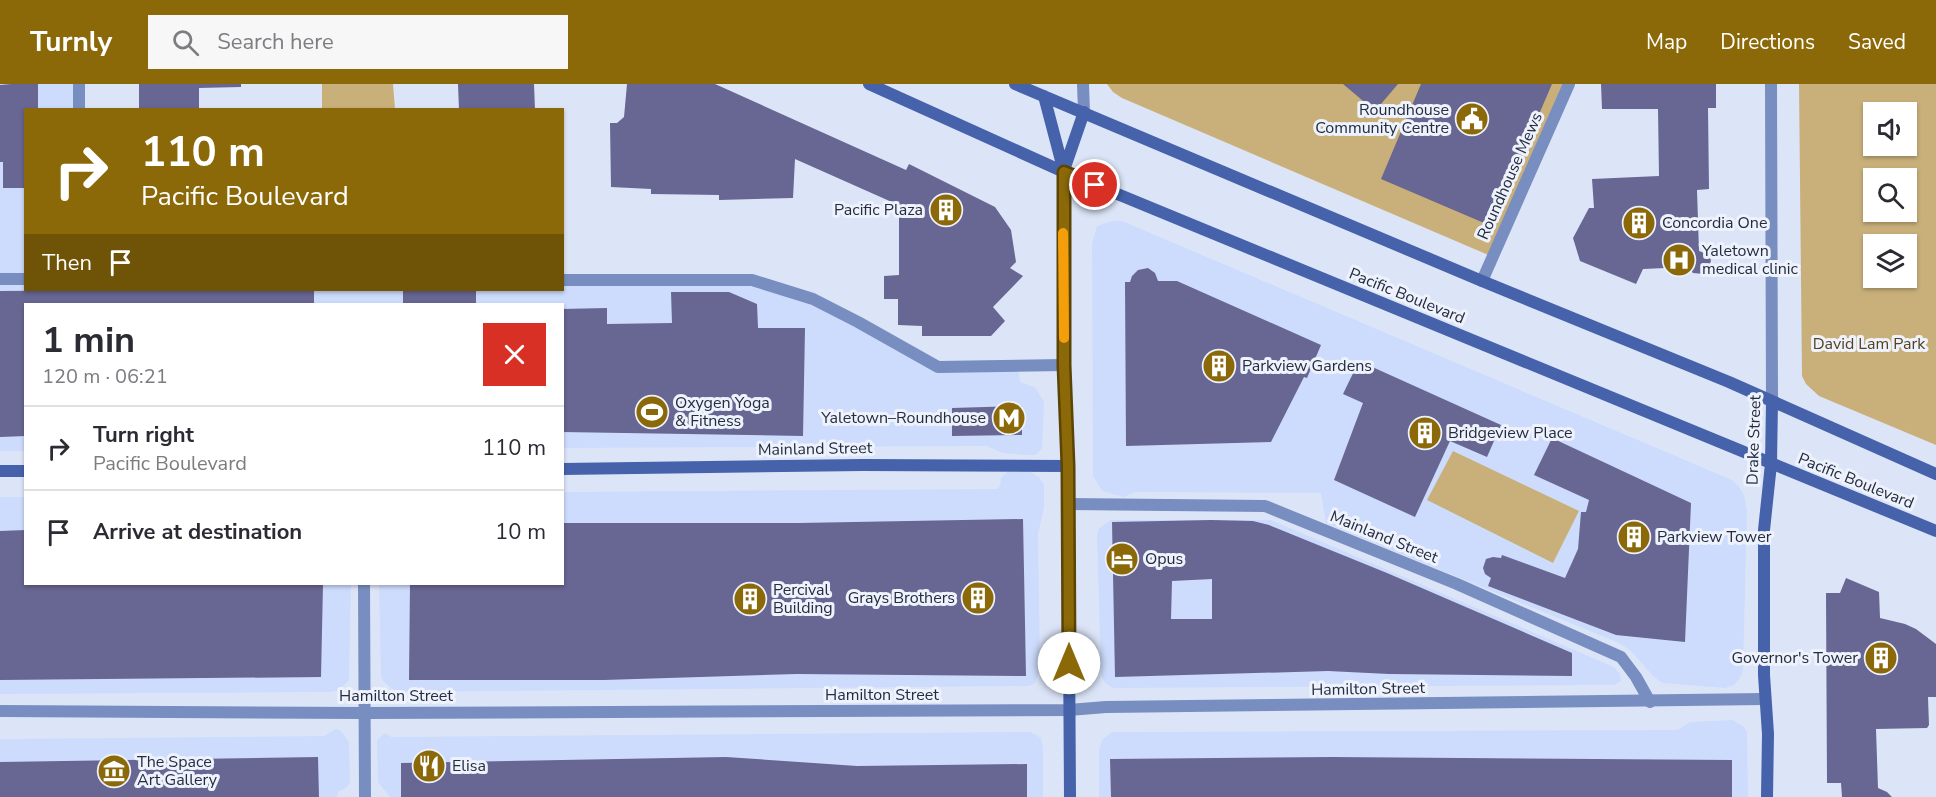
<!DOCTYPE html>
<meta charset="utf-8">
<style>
body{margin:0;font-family:"Nunito Sans",sans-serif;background:#f7f7f7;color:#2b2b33;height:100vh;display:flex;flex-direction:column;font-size:22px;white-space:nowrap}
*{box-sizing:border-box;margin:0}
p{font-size:20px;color:#7c7c81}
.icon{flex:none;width:33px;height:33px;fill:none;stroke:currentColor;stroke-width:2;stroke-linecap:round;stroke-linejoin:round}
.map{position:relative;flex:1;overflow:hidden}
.drawer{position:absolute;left:24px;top:219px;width:540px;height:282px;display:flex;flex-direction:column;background:#fff;border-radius:0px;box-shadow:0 2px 4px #0004}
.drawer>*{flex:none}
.top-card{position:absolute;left:24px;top:24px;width:540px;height:183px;border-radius:0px;box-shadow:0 2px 4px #0004;background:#8b6909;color:#fff;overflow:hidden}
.controls{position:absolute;left:1863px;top:18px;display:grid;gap:12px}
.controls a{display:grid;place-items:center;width:54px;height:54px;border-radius:0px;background:#fff;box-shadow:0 2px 4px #0004;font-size:30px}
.pin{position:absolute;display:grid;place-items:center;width:51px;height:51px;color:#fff;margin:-26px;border:3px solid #fff;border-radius:50%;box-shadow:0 2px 6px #0007}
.me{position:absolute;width:66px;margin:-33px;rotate:0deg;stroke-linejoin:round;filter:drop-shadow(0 0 4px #0008)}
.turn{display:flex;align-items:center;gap:21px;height:126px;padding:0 18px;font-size:27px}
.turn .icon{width:78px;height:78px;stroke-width:2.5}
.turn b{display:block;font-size:42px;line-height:51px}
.then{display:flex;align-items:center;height:57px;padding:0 18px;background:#0003;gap:12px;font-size:22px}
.round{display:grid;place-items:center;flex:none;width:63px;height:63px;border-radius:0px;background:#f7f7f7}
.head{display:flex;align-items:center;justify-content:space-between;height:102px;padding:0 18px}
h1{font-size:36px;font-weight:700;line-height:45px}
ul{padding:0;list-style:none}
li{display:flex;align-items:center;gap:18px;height:84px;padding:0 18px;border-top:2px solid #e1e1e2}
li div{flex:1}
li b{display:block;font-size:22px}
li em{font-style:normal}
header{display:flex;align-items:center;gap:36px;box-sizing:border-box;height:84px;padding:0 30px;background:#8b6909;color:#fff}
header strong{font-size:28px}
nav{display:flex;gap:33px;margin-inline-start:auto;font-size:21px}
.search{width:420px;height:54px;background:#f7f7f7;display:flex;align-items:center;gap:15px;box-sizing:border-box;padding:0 21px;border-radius:0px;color:#7c7c81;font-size:22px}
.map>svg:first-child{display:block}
</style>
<header>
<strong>Turnly</strong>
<div class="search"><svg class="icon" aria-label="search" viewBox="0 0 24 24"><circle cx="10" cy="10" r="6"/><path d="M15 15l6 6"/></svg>Search here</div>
<nav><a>Map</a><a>Directions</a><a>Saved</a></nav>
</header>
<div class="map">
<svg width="1936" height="713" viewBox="0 0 1936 713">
<rect width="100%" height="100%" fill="#dce5f8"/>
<path fill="#cddcfc" d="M0,0H79V25L26,26V206H562L563,196H752L813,215L938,283L1018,281L1020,298L1035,303L1044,318L1042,365L1035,371H1026L1002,369L987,362L563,364L562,220H26L25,367H0Z
M1112,137H1122L1732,396L1740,404L1744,411L1747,427L1743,586L1740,594L1734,601L1725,604L1663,599L1654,593L1631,567L1619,559L1326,439L1321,409L1134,408L1124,413L1102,407L1093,392L1092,159L1097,142Z
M1007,388H1030L1039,393L1044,401V423L1038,450L1040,585L1035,599L1029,602L406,608L392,605L383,597L381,592L379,500H562L563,408L997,405L1000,402L1001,394Z
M0,413H25L26,500H351L349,596L339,606L330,608L0,610Z
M1111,436H1271L1614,583L1620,590L1621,597L1614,601L1114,604L1106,600L1101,592L1097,451L1099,444Z
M1732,636L1743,642L1747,648L1748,713H1099V666L1102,656L1112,648L1678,646L1690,638Z
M336,645L341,647L349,658L350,698L347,703L338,708L337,713H0V655L324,652Z
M1031,648L1041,654L1043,664V713H390L378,698L377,656L385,649L391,653Z"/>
<path fill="#c9b07a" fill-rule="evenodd" d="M322,0H393L395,25H322Z
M1107,0H1569L1493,173L1122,14L1113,8Z
M1799,0H1936V361L1819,312L1806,300L1802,292ZM1906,28V62H1874V28ZM1906,94V128H1874V94ZM1874,160H1906V194H1874Z
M1453,367L1579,427L1553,479L1427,416Z"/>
<path fill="#686692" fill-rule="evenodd" d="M11,0H38V26H26V104H3V78H0V1Z
M139,0H241V3L199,4V26H139Z
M458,0H534L535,26H459Z
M627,0H715L906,86L909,80L995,123L1011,146L1016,178L1010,184L1023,192L993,223L1005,237L991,252H922V242L898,241V215H884V192L899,191V128L892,125L894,119L795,75L793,114L719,116V111L651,110V105L611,103L610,39H617L624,33Z
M1343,0H1398L1375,27Z
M1421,0H1552L1491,142L1381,95Z
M1601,0H1716V24H1708L1709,105L1697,106L1699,167L1707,170L1711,176L1709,184L1704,190L1693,189L1688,183L1643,185L1636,200L1580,177L1573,154L1589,124H1594L1592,95L1659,92L1658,25H1602Z
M1148,184L1155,189L1158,197H1177L1321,261L1307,294L1304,293L1271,358L1126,362L1125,198H1130L1132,192L1138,186Z
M135,206H314V220H26V352L0,353V207Z
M403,206H476V220H403Z
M671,208H729L757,220L758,244H805L803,352L562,348V225L607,224V240L672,239Z
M1359,277L1501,341L1487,373L1450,357L1415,433L1334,396L1363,319L1343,310Z
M1022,322V351L952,352V324Z
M1552,354L1691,419L1685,558L1616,551L1488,502L1491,494L1485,490L1483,484L1486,475L1493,473L1501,474L1502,471L1565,494L1578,465L1581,428H1586L1589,416L1534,391Z
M1023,435L1026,592L797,590L604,596H409L410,500H562V439H799Z
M1211,436L1253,437L1269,441L1387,489L1572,569V592L1389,590L1328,587L1115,593L1112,438ZM1212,495V535H1171L1172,497Z
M26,446V500H323L321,593L0,596V447Z
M1846,494L1879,508L1880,534L1905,540L1916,545L1936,560V613H1928L1929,641L1927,644L1876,645L1878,704L1887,708L1892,713H1842L1841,699H1827L1826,509H1840Z
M318,673L319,713H0V678Z
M726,673L857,682L1027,680V713H401V679Z
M1332,673L1732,676V713H1111L1110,675Z"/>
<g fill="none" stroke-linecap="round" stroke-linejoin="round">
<path stroke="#788ec0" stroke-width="12" d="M79,26V0
M0,195H26
M562,196H752L813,215L858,238L938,283L1064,281
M1482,197L1569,0
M1068,420L1265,422L1457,500L1621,573L1636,593L1650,618"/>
<path stroke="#788ec0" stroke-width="12" d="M1083,0L1084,28
M1771,0L1772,317
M364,500L365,713
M0,627L364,629L1069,626L1106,623L1764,615"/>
<path stroke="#4562aa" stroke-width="12" d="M869,0L1064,88L1936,447
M1015,0L1482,197L1729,298L1936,390
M1044,12L1064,88V281L1068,401L1070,713
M1064,86L1084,28
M562,385L863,381L1068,382
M0,387H26
M1767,713L1768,650L1764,591V446L1771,380L1772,317"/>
</g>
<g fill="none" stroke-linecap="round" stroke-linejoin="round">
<g stroke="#5a4406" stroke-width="15">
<path id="route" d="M1069,579L1068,382L1064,281V88L1095,101"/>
</g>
<use href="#route" stroke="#8b6909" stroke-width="10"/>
<path stroke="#f59e0b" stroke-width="10" d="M1063,149L1064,254"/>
</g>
<defs>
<g id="civic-disc" transform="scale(1.725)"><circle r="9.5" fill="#8b6909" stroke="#eef2fc"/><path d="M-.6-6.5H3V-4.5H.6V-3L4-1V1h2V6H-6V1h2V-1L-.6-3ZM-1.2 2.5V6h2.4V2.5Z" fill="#fff"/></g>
<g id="building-disc" transform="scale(1.725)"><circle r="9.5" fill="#8b6909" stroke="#eef2fc"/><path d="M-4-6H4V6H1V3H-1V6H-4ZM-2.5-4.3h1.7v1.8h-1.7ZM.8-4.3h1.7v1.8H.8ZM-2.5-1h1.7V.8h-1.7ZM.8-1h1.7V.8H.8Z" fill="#fff"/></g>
<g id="hospital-disc" transform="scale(1.725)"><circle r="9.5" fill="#8b6909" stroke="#eef2fc"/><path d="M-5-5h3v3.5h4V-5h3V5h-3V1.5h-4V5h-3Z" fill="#fff"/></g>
<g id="stadium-disc" transform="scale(1.725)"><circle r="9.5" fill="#8b6909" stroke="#eef2fc"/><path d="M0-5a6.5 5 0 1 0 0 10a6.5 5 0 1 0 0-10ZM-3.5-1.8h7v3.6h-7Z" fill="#fff"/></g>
<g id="metro-disc" transform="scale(1.725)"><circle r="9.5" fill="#8b6909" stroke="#eef2fc"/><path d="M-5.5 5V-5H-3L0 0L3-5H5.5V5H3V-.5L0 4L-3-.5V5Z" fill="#fff"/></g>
<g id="hotel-disc" transform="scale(1.725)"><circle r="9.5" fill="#8b6909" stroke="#eef2fc"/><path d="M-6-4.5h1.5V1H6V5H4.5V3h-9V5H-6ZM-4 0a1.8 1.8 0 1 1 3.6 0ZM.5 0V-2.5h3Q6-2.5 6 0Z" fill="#fff"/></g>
<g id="restaurant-disc" transform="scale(1.725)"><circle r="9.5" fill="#8b6909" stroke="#eef2fc"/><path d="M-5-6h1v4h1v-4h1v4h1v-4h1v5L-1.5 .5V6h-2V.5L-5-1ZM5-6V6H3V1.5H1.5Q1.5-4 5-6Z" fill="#fff"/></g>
<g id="museum-disc" transform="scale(1.725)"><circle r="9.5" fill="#8b6909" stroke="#eef2fc"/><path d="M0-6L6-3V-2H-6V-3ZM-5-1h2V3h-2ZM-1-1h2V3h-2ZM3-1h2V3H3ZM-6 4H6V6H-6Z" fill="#fff"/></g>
</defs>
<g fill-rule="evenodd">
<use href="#civic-disc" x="1472" y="35"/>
<use href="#building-disc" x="946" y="126"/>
<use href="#building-disc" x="1639" y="139"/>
<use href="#hospital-disc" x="1679" y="176"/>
<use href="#building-disc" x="1219" y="282"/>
<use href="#stadium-disc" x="652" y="328"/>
<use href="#metro-disc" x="1009" y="334"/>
<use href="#building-disc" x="1425" y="349"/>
<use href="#building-disc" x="1634" y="453"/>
<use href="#hotel-disc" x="1122" y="475"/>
<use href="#building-disc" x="978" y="514"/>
<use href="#building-disc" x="750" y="515"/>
<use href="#building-disc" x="1881" y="574"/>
<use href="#restaurant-disc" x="429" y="682"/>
<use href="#museum-disc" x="114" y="687"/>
</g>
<g text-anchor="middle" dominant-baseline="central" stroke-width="6" stroke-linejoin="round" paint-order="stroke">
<g font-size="16" fill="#242c3e" stroke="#eef2fc" text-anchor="start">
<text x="1449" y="26" text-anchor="end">Roundhouse<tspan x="1449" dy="18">Community Centre</tspan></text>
<text x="923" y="126" text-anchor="end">Pacific Plaza</text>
<text x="1662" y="139">Concordia One</text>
<text x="1702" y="167">Yaletown<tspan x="1702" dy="18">medical clinic</tspan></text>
<text x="1242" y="282">Parkview Gardens</text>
<text x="675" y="319">Oxygen Yoga<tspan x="675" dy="18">&amp; Fitness</tspan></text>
<text x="986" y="334" text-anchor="end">Yaletown–Roundhouse</text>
<text x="1448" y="349">Bridgeview Place</text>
<text x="1657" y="453">Parkview Tower</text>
<text x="1145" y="475">Opus</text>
<text x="773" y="506">Percival<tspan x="773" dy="18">Building</tspan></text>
<text x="955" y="514" text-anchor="end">Grays Brothers</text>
<text x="1858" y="574" text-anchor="end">Governor's Tower</text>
<text x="137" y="678">The Space<tspan x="137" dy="18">Art Gallery</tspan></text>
<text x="452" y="682">Elisa</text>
</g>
<g font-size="16" fill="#242c3e" stroke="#eef2fc">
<text transform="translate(1510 92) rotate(-66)">Roundhouse Mews</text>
<text transform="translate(1407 212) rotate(22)">Pacific Boulevard</text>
<text transform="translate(1754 356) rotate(-88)">Drake Street</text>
<text transform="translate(815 365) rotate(-1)">Mainland Street</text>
<text transform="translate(1856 397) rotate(22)">Pacific Boulevard</text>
<text transform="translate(1384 453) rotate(22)">Mainland Street</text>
<text transform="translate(1368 605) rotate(-1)">Hamilton Street</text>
<text x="882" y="611">Hamilton Street</text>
<text x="396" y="612">Hamilton Street</text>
</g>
<g font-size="16" fill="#53421d" stroke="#eef2fc">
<text x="1869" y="260">David Lam Park</text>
</g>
</g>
</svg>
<div class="controls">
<a><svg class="icon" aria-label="sound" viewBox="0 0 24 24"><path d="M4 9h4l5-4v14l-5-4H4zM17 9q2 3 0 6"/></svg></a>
<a><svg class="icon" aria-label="search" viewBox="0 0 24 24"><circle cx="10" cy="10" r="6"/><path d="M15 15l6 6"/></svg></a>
<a><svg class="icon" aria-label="layers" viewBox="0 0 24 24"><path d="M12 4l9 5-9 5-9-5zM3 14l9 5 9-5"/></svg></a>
</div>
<div class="pin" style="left:1095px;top:101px;background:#d93025"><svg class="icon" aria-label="arrive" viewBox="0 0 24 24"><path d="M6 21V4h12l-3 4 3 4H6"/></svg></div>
<svg class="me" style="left:1069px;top:579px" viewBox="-20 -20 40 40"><circle r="19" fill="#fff"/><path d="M0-13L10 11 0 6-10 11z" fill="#8b6909"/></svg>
<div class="top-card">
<div class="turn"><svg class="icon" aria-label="right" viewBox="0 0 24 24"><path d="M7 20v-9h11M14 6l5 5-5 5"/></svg><div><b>110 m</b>Pacific Boulevard</div></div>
<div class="then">Then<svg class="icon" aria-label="arrive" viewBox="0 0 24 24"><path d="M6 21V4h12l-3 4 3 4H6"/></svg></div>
</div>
<section class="drawer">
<div class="head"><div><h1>1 min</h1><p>120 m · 06:21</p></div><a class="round" style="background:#d93025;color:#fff"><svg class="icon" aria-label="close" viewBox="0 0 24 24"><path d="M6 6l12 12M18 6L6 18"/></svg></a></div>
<ul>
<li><svg class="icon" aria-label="right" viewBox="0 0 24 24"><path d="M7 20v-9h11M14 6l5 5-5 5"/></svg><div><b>Turn right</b><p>Pacific Boulevard</p></div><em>110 m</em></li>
<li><svg class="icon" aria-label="arrive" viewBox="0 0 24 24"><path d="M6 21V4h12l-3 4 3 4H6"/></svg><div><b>Arrive at destination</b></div><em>10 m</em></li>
</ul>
</section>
</div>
